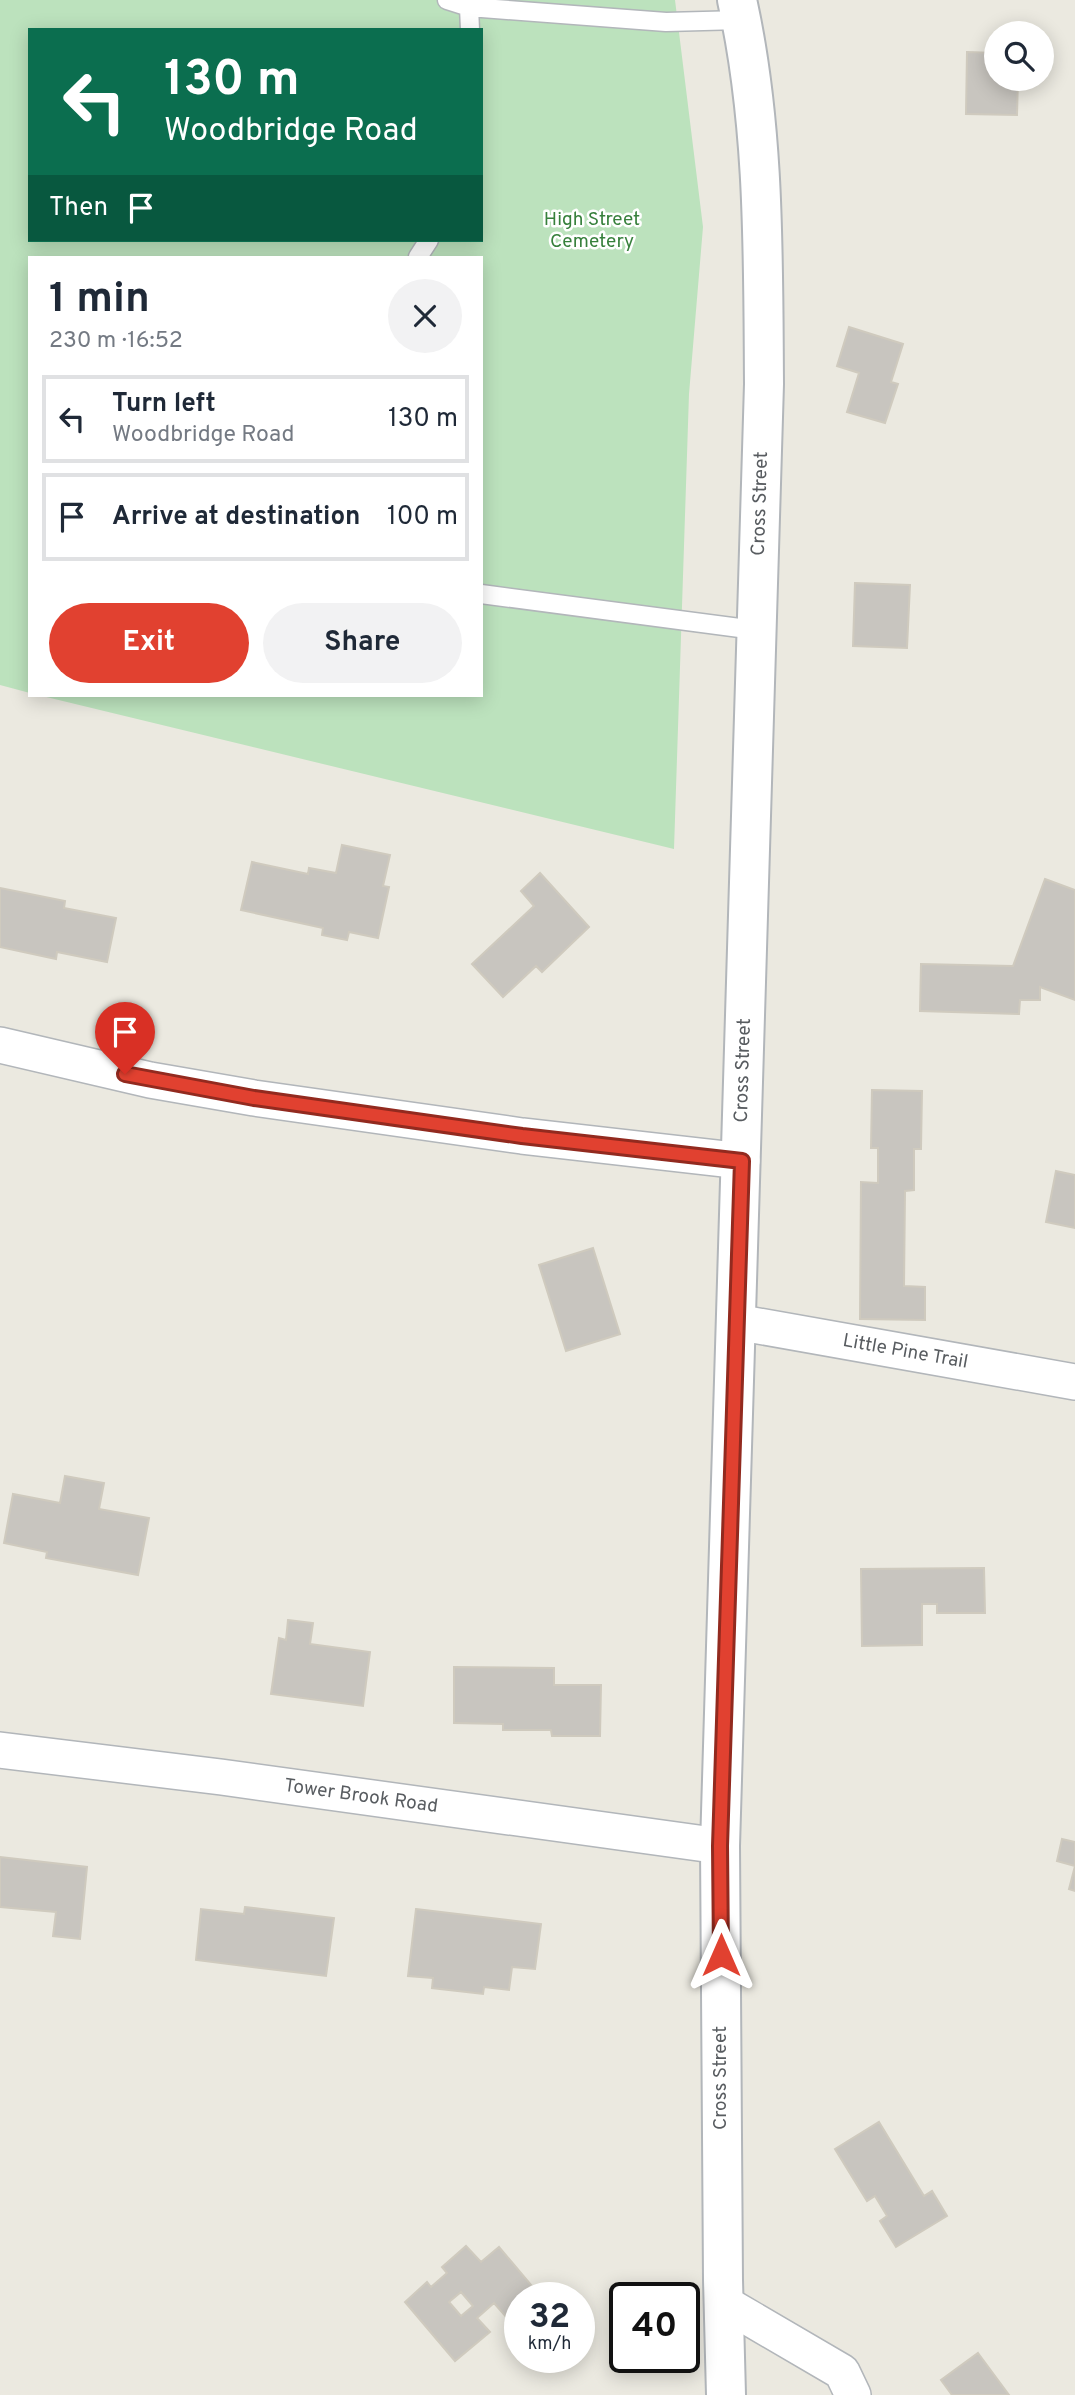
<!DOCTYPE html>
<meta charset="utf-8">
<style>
body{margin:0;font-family:Overpass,sans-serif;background:#f2f2f3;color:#1f2937;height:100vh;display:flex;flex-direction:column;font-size:26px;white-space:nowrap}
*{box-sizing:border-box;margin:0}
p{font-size:23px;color:#747a83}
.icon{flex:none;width:38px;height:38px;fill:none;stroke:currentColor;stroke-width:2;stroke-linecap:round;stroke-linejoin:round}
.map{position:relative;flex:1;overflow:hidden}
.sheet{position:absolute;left:28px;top:256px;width:455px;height:441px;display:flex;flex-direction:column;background:#fff;border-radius:0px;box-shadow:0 4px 18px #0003}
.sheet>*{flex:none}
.hud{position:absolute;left:28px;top:28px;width:455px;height:214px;border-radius:0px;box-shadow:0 4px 18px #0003;background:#0b6e4f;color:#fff;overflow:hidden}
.controls{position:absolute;left:984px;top:21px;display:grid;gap:14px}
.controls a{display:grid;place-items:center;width:70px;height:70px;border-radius:50%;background:#fff;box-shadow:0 4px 18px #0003;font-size:35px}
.speed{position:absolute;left:504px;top:2282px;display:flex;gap:14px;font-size:35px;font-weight:700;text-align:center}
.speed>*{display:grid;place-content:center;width:91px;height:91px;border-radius:50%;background:#fff;box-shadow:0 4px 18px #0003;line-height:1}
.speed small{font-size:18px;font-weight:400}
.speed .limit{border:4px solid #111;border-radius:10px;background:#fff;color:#111}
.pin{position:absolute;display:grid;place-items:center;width:60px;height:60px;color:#fff;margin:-72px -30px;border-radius:50% 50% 50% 0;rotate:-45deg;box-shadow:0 0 7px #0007}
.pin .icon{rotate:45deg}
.me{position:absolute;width:77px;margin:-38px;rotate:0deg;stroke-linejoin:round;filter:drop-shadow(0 0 5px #0008)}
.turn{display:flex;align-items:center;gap:24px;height:147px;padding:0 21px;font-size:32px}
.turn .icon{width:91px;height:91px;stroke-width:2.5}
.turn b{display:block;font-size:49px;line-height:60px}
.then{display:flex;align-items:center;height:66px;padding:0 21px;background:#0003;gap:14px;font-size:26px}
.round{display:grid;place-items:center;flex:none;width:74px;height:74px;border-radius:37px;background:#f2f2f3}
.overview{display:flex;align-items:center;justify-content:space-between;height:119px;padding:0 21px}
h1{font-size:42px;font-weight:700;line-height:52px}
.primary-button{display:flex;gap:14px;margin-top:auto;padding:14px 21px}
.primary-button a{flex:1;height:80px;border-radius:42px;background:#e14130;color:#fff;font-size:28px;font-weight:700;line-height:80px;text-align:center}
.primary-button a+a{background:#f2f2f3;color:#1f2937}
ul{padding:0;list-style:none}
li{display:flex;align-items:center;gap:21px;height:88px;margin:0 14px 10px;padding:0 7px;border:4px solid #e0e1e3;border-radius:0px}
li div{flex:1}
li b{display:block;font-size:26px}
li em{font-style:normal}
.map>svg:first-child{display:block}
</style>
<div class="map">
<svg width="1075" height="2395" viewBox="0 0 1075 2395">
<rect width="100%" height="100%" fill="#ebe9e0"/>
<path fill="#bce2bd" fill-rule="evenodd" d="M0,0H675L703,227L689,394L674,849L38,695H481V257H30V693L0,685ZM30,30H481V240H30Z"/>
<path fill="#c8c5bf" stroke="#cfcabe" stroke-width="2" fill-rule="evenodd" d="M967,52L996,53V79H1018L1017,115L966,114Z
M1041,53H1045V77H1041Z
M849,327L903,344L891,382L898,384L885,423L847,412L859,373L837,366Z
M855,583L910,585L907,648L853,646Z
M342,845L390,855L383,886L389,887L378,938L349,932L347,940L322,935L323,928L241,910L252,862L308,874L309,868L336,873Z
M540,873L589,927L542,972L536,966L503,997L472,964L534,906L521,891Z
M1045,879L1075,890V1000L1040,987V1000H1020L1019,1014L920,1011L921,964L1013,966Z
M0,888L65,901L64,908L116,918L107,962L57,952L56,959L0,947Z
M872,1090L922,1091L921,1149H914V1190L905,1191L904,1286L925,1287V1320L860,1319L861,1182L878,1183V1148H871Z
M1056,1171L1075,1175V1228L1046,1222Z
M593,1248L620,1334L566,1351L539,1265Z
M65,1476L104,1483L99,1509L149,1518L138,1575L46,1558L47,1552L4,1543L13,1494L60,1503Z
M984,1568L985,1613H937V1604H922V1645L862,1646L861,1569Z
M288,1620L313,1623L310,1644L370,1652L363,1706L271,1694L279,1638L286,1640Z
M454,1667L554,1668V1685H601L600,1736H552L551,1730H503V1724L454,1723Z
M1062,1839L1075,1842V1891L1069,1889L1075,1866L1057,1861Z
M0,1857L87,1867L80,1939L53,1936L56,1912L0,1907Z
M245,1907L334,1918L326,1976L196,1960L201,1909L244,1914Z
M416,1909L541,1924L535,1969L512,1967L509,1990L484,1987L483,1994L432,1988L433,1978L408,1976Z
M879,2122L924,2196L932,2191L947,2216L896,2247L880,2221L887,2216L875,2196L867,2201L835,2149Z
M466,2246L481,2262L499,2247L537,2292L531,2298H520V2308L507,2318L494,2303L477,2318L490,2332L455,2361L405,2302L427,2282L431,2287L447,2273L442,2267ZM461,2292L473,2306L461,2316L449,2302Z
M978,2353L1009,2395H952L941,2380Z"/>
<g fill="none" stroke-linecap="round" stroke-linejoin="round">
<g stroke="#b2b6ba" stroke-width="21">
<path id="service" d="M447,0L469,7L666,22L741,20
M469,7L470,30
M418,257L429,240
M481,594L755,630"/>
</g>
<g stroke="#b2b6ba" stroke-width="38">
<g id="minor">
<path d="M0,1045L150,1080L254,1098L522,1136L742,1161"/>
<path id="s1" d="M736,1322L1075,1382"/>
<path id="s2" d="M0,1750L221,1777L720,1846"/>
<path d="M724,2303L842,2372L853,2395"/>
</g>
</g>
<g stroke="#b2b6ba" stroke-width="42">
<g id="tertiary">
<path id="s3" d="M726,2395L723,2280L720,1846L764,384C763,255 765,126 737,0"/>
</g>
</g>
<use href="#service" stroke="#fff" stroke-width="18"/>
<use href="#minor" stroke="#fff" stroke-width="35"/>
<use href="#tertiary" stroke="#fff" stroke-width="38"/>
</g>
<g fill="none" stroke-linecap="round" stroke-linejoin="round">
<g stroke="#922a1f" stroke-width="18">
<path id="route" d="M125,1074L254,1098L522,1136L742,1161L720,1846L721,1955"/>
</g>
<use href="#route" stroke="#e14130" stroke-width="12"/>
</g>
<g text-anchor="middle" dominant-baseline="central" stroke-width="5" stroke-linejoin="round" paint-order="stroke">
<g font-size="19" fill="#37803c" stroke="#fff">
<text x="592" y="220">High Street<tspan x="592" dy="22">Cemetery</tspan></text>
</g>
<g font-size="19" fill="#585c60" stroke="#fff">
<text stroke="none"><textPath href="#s3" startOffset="1892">Cross Street</textPath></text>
<text stroke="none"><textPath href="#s3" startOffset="1325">Cross Street</textPath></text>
<text stroke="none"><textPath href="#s1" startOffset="172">Little Pine Trail</textPath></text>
<text stroke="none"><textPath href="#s2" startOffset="364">Tower Brook Road</textPath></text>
<text transform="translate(721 2078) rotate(-90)">Cross Street</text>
</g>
</g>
</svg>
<div class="controls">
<a><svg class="icon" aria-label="search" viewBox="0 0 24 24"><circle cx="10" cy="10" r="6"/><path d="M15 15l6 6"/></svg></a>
</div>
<div class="speed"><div>32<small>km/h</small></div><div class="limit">40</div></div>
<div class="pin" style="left:125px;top:1074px;background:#d93025"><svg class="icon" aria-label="arrive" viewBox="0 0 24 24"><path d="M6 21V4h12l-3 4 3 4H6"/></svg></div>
<svg class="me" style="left:721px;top:1955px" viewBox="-20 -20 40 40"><path d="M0-17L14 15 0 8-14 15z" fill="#e14130" stroke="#fff" stroke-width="4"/></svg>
<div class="hud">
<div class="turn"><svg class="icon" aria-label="left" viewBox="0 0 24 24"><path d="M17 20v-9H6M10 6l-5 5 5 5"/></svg><div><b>130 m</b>Woodbridge Road</div></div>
<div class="then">Then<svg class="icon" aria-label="arrive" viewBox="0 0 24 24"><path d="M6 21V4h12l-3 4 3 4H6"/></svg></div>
</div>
<section class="sheet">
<div class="overview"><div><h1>1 min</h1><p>230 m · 16:52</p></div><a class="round"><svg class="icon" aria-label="close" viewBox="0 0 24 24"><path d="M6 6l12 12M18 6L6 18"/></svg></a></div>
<ul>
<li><svg class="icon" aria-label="left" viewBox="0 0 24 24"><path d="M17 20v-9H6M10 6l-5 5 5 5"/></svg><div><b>Turn left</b><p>Woodbridge Road</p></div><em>130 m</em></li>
<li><svg class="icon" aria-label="arrive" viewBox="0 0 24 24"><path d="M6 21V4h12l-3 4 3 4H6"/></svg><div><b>Arrive at destination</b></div><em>100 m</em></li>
</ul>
<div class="primary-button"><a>Exit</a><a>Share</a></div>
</section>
</div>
